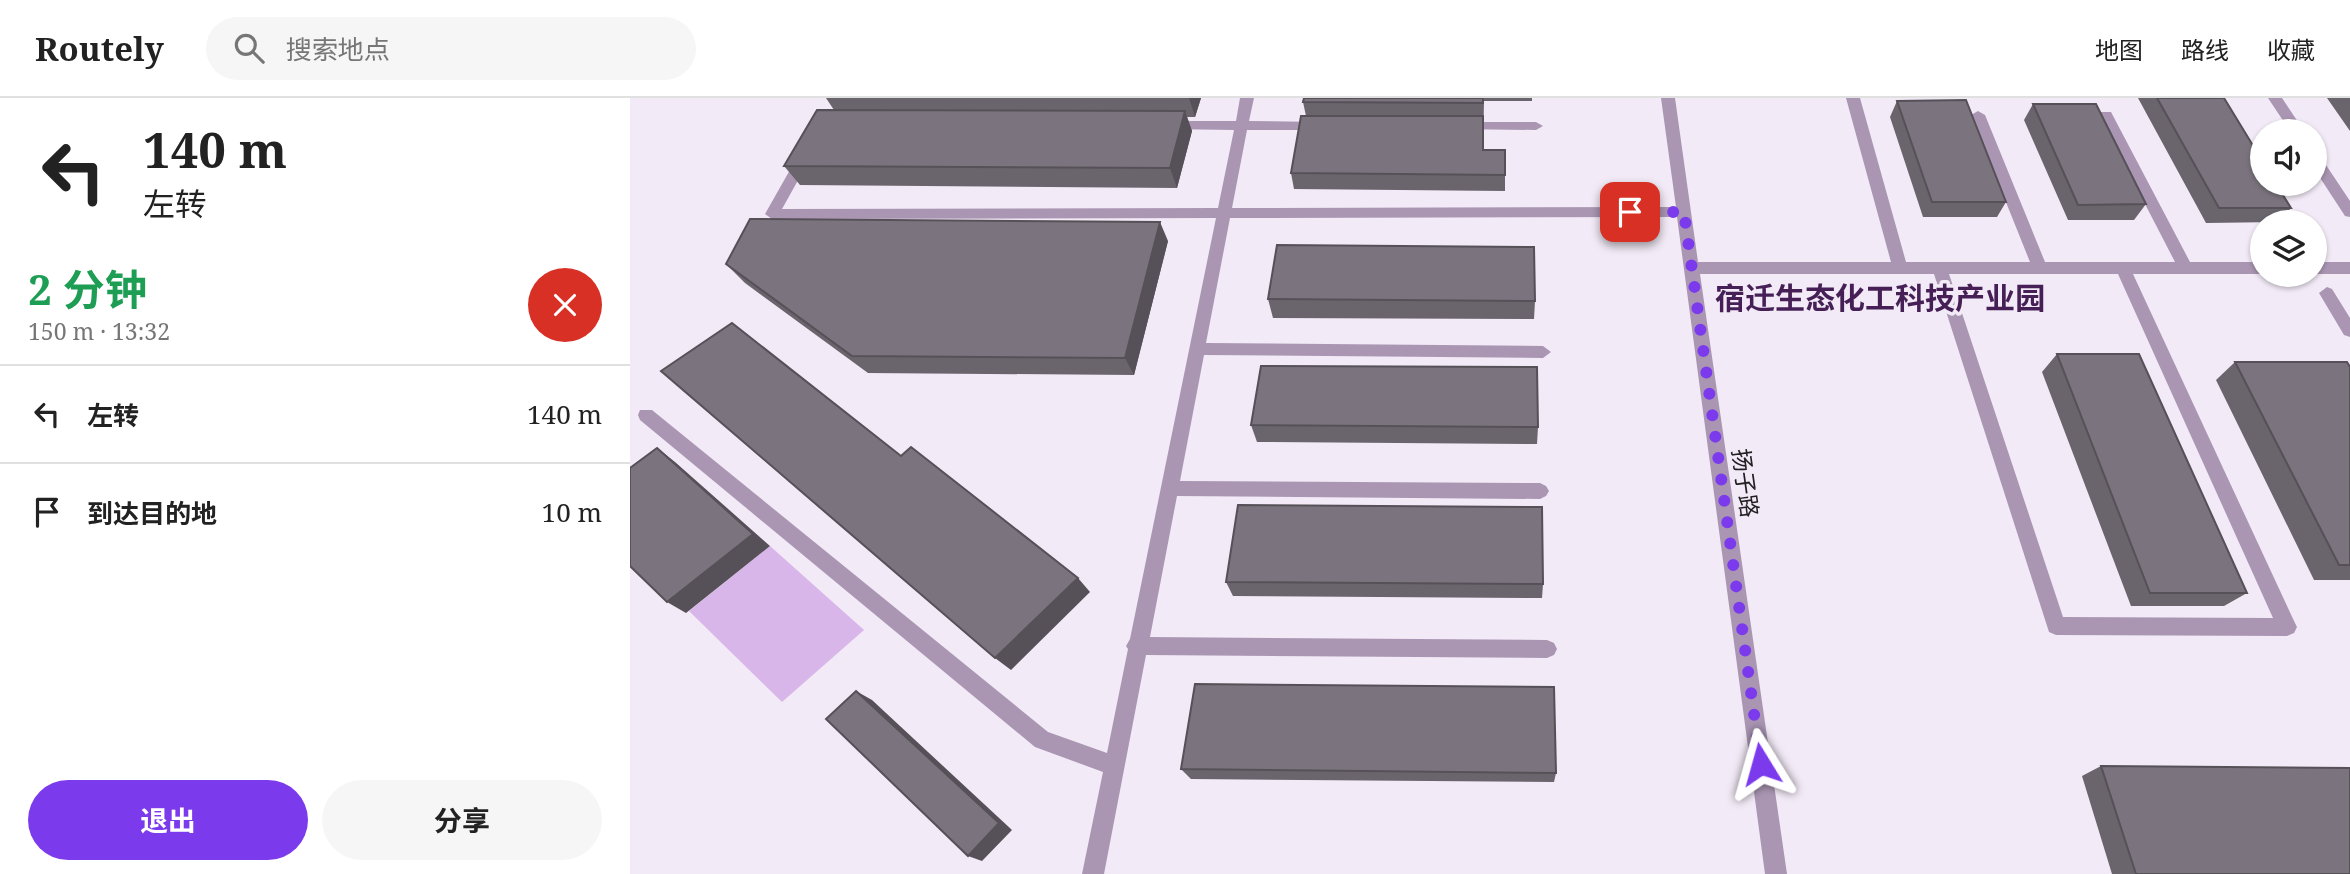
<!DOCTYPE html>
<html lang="zh">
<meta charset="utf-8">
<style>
body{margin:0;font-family:"Noto Serif","Noto Sans SC",serif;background:#f6f6f6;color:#222;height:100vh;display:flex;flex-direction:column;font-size:26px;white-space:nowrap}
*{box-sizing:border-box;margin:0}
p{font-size:23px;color:#767676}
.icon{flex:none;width:38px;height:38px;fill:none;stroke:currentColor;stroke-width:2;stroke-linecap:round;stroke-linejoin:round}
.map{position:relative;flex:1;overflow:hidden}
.panel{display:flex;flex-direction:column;background:#fff;width:630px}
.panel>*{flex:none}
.hud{background:#fff;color:#222;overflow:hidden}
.tools{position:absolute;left:1620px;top:21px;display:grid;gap:14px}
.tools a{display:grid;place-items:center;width:77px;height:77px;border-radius:50%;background:#fff;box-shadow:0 2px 5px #0004;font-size:35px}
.pin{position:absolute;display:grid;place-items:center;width:60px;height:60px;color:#fff;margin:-30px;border-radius:14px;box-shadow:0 4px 10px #0006}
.me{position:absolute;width:77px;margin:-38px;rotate:352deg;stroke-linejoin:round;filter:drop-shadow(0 0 5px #0008)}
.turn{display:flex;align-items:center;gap:24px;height:147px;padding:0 28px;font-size:32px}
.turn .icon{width:91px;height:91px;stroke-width:2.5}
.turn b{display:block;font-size:49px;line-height:60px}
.round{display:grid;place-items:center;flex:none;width:74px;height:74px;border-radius:37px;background:#f6f6f6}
.summary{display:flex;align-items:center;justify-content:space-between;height:119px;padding:0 28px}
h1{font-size:42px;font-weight:700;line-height:52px;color:#1e9e55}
.primary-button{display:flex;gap:14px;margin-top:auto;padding:14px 28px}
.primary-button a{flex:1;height:80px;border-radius:42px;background:#7c3aed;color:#fff;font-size:28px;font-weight:700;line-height:80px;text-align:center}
.primary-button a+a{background:#f6f6f6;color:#222}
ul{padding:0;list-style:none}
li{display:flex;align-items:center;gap:21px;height:98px;padding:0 28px;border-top:2px solid #e0e0e0}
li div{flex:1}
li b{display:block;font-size:26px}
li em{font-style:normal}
header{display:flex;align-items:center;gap:42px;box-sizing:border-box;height:98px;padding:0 35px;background:#fff;border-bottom:2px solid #e0e0e0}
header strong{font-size:33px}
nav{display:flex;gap:38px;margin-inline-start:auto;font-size:24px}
.search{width:490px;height:63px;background:#f6f6f6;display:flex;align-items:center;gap:18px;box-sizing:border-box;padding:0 24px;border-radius:38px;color:#767676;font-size:26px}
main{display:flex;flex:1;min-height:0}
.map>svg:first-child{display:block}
</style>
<header>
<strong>Routely</strong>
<div class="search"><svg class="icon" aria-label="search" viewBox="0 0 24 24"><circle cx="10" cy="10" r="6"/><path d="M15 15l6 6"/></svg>搜索地点</div>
<nav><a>地图</a><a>路线</a><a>收藏</a></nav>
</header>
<main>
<section class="panel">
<div class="hud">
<div class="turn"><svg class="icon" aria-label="left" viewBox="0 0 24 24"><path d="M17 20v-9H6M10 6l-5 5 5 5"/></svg><div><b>140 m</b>左转</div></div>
</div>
<div class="summary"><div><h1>2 分钟</h1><p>150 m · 13:32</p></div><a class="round" style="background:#d93025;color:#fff"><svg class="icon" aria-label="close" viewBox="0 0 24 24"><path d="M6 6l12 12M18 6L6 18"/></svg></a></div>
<ul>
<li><svg class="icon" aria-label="left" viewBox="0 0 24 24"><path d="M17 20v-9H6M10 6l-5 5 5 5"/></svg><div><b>左转</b></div><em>140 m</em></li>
<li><svg class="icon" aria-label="arrive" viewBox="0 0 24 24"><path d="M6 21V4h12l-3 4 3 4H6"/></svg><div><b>到达目的地</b></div><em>10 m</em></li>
</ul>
<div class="primary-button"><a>退出</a><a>分享</a></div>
</section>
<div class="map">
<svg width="1720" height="776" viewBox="0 0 1720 776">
<rect width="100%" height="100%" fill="#f2eaf6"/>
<path fill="#d8b6e9" d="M140,448L234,532L152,604L59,513Z"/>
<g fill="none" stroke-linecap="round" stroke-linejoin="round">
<path fill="#aa96b3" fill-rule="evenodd" d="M610,0H624L619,23L693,24L700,28L693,32H617L602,110L1046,109L1031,0H1045L1068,164H1261L1216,0H1230L1276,164H1400L1341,17L1348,13L1355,17L1415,164H1545L1469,17L1471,14H1481L1560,164H1633V176H1503L1664,523L1667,529L1664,535L1657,538L1426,537L1419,534L1304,176H1070L1157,776H1135L1047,119L600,120L576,245L913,248L921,254L913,260L574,257L550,383L910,385L916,388L919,393L916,398L910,401L547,398L520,539L917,542L924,545L927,551L924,557L917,560L516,557L474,776H452L473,674L405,649L10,322L8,317L10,312H22L418,634L477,655L498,551L496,548L500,541L586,120L142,121L135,116L169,56L174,54L181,59L152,111L588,110L604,32L535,31L528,27L535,23H606ZM1319,176H1488L1643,520L1433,519Z
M1638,0H1652L1674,33H1660Z
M829,24H906L913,28L906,32L824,31V25Z
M1685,56L1690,58L1720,103V119L1715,118L1685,72Z
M1685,164H1720V176H1685Z
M1697,189L1702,191L1720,220V239L1714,237L1689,195Z"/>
</g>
<path fill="#6a646c" d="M196,0H571L565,19H557L562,33L547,90L170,87L154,68L204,12Z
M674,0H902V3H854L853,52H875V93L664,91L661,75L676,18L673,4Z
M1508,0H1594L1661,110L1648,124L1576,125Z
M1697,0H1720V33Z
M1267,3L1376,104L1367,119H1293L1260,19Z
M1403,6L1516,106L1504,122H1438L1394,22Z
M538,143L504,277L238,275L115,185L96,166Z
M638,201L905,203L904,221L643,220Z
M1427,256L1617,495L1594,508H1501L1412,274Z
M1605,264L1720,269V482H1684L1586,282Z
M621,327L908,329L907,346L627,344Z
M596,484L913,486L912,500L603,498Z
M1471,668L1720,776H1482L1452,678Z
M551,671L926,675L924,684L561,681Z"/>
<path fill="#565158" d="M559,0H571L565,19Z
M555,13L562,33L547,90L540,70Z
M530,124L538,143L504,277L495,260Z
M27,350L45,364L140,448L56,515L37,504Z
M448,480L460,494L381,572L365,560Z
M226,593L242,602L382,732L352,763L338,758Z"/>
<path fill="#7b747e" stroke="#565158" stroke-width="2" d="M674,0H853V5L673,4Z
M1527,0H1594L1633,64V86H1646L1661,110H1589Z
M1336,2L1376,104H1302L1267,3Z
M1403,6H1466L1516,106L1448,107Z
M187,12L555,13L540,70L154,68Z
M671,18H853V52H875V77L661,75Z
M120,121L530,124L495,260L222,258L96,166Z
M647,147L904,149L905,203L638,201Z
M102,225L271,358L281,349L448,480L365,560L31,273Z
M1427,256H1509L1617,495H1520Z
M1605,264H1717L1720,269V467H1709Z
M631,268L907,269L908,329L621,327Z
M27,350L123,436L37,504L0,468V370Z
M608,407L912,409L913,486L596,484Z
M565,586L924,589L926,675L551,671Z
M226,593L369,725L338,758L196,621Z
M1471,668L1720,670V776H1506Z"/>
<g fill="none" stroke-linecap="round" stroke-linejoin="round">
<path stroke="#7c3aed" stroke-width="12" stroke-dasharray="0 21.6" d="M1000,114H1054L1131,666"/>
</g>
<g text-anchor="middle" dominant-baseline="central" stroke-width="7" stroke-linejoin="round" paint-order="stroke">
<g font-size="23" fill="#232024" stroke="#f2eaf6">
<text transform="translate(1116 385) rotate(82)">扬子路</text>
</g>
<g font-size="30" font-weight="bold" fill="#451f55" stroke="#f2eaf6">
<text x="1250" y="199">宿迁生态化工科技产业园</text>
</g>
</g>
</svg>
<div class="tools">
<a><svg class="icon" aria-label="sound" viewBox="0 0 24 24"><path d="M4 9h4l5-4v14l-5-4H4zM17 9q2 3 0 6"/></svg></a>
<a><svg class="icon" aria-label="layers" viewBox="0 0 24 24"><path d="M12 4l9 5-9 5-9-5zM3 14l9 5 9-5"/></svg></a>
</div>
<div class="pin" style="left:1000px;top:114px;background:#d93025"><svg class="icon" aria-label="arrive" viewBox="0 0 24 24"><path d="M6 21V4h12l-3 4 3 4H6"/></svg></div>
<svg class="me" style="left:1131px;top:666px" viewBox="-20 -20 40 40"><path d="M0-17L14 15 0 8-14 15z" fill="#7c3aed" stroke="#fff" stroke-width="4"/></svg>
</div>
</main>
